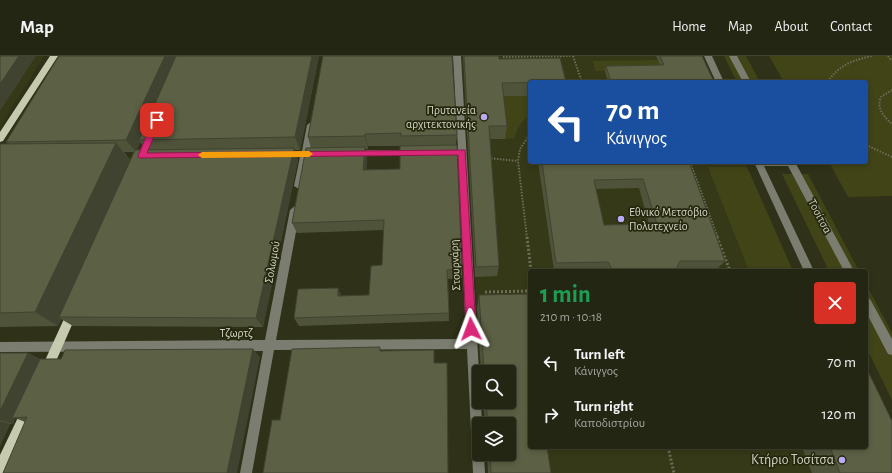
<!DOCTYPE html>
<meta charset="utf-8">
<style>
body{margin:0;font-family:"Alegreya Sans",sans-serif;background:#2f3220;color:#f1f3f6;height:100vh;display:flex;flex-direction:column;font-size:15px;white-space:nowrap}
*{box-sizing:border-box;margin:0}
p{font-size:13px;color:#a3a59f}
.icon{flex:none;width:22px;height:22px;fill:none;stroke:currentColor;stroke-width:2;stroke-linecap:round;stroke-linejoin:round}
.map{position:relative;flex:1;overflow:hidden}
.panel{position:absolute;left:528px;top:213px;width:340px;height:180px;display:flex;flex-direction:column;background:#232612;border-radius:4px;box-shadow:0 2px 6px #0003,0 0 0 1px #404332}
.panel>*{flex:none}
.guide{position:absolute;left:528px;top:24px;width:340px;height:84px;border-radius:4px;box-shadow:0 2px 6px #0003,0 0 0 1px #404332;background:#1a4fa0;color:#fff;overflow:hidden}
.tools{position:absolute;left:472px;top:309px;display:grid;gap:8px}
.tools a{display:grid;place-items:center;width:44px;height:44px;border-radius:4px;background:#232612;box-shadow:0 2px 6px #0003,0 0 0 1px #404332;font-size:20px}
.pin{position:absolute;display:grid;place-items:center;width:34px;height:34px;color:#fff;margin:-17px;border-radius:8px;box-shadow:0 2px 6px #0006}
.me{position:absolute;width:44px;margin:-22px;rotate:357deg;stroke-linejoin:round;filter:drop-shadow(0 0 3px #0008)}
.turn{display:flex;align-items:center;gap:14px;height:84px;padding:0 12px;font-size:18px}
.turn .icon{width:52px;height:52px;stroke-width:2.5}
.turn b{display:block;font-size:28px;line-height:34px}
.round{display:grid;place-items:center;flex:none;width:42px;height:42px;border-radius:4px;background:#2f3220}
.head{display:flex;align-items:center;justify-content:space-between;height:68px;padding:0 12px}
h1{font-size:24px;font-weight:700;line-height:30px;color:#1e9e55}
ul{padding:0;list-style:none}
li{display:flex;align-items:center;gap:12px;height:52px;padding:0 12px}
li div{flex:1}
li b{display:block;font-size:15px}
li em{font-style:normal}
header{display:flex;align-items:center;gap:24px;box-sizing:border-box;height:56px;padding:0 20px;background:#232612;border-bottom:1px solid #404332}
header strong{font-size:19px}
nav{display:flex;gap:22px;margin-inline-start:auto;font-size:14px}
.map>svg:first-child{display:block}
</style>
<header>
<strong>Map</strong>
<nav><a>Home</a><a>Map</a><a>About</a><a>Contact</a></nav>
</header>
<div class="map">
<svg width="892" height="417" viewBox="0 0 892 417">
<rect width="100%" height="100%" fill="#2f3218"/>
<path fill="#363917" d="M0,0H44L0,71Z
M462,0H698L709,26H530V106H745L793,215H530V391H866L883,417H488L509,398V316H481Z"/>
<path fill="#404416" d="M724,0H746L760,26H737Z
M769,0H892V140L848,141L829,106H866V26H784Z
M658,4L662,14L595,15L593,5Z
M530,39V57L519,70L514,82L505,83L500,40Z
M708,111H747L793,215H749Z
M782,118H808L859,215H829Z
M866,228L892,277V344L866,291Z"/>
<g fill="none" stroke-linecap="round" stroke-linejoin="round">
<path stroke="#6b6e58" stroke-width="2" stroke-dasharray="1.5 1.5" stroke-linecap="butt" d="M573,0L582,26
M888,0L892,5
M503,1L570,0
M828,26C838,9 854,4 872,0
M892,34L881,41C876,52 884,61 892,68
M866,89L892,101
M488,102L518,105
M690,106L718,182
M527,182L518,105L520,93L530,78"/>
<path stroke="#6b6e58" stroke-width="3" stroke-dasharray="2 2" stroke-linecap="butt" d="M527,181L531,215
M717,181L730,215
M485,236L530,235
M668,391L674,417"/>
<path fill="#7b7d70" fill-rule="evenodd" d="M453,0H461L479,316V346H481L482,368H479V398H484L485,417H473L467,293L274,294L252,417H240L263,295L0,296V286L265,284L290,154L295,150L300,154L276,284L466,283L458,99H444L440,96L444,93H458Z
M704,0H712L724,26H716Z
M729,0H737L751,26H743Z
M311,66L315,69L310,95H318L322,98L318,101H309L304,130L299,133L294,130L300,101H284L280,98L284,95H302L307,69Z
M354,94H414L418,97L414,100H354L350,97Z
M754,106H795L854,215H844L788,110H764L814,215H804Z
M866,241L870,243L892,283V299L888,298L866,256Z"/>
<path fill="#c6caaf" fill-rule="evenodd" d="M50,0H58L3,85L0,86V76Z
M73,250L77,252L78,255L50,319L46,320L42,319L40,315L42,311L69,252Z
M28,347L32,349L34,353L5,417H0V399L24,349Z"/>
</g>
<path fill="#4f533a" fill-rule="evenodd" d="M59,0H319L300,94H294L298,104L263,271L73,270L61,263L58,270L0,271V88H9L6,86ZM140,86L146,94H137ZM124,96H134L130,104Z
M323,0L457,79L456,89L462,213V222L448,223L449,265L299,270L294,262L338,232L341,240L369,239L382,209L384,174L297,177L292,167L311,92L308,81ZM368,90H402L400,113L366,114L367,102L365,93H368Z
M463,0H499V3L530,26V40H503L507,70L505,83H490L499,210L497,220L475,221Z
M656,0H702L714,26H608L605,15L606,10L660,9Z
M538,106H689L725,205L718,212L676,213L675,215H604L603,214H554ZM639,132L649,168L604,169L596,133Z
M479,239L551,417H488L487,398H509V368H485L483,346H509V316H481L477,252Z
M0,297H28L40,303L260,301L25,366L15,362L13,368H10L0,390Z
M802,391H866L892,417H812Z"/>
<path fill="#404330" d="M19,0H36L0,55V28Z
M165,0H178L139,84L140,86L136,96L126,84Z
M312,0H319L300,94L295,81Z
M365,78L368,90V93L365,80Z
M116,87L131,106L59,261L61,263L58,270L35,256Z
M365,91L367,102L366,125L363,114Z
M294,92L298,104L263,271L256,262Z
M338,232L342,241L338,240Z
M253,293L260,301L237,417H227Z
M28,297L42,304L12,362H15L13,368L0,364V355Z
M0,365L10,368L0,390Z"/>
<path fill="#5c6044" stroke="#404330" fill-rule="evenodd" d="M0,0H19L0,28Z
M59,0H165L126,84L6,86Z
M176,0H312L295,81L139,84Z
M323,0H452L457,79L401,80V77L365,78V80L308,81Z
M464,0H499V3L560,2L566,26L502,27L507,70H489L499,210L476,211Z
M660,0H702L714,26H611L606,10L664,9Z
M116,87L35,256L0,257V88Z
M457,89L462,213L447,214L449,257L294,262L298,233L338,232V240L369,239L371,210L382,209L384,164L292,167L306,92L365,91L363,114L400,113V90Z
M294,92L256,262L59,261L135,94Z
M542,106H689L725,205H680L675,215H613L608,206L556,207ZM643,123L657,168L604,169L594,124Z
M530,238V391H547L551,417H491L490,398H509V368H488L486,346H509V316H484L479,239Z
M380,291V295L434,294V307H447L448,417H263L272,364H280L292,293Z
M253,293L227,417H3L27,361L12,362L40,303H61L65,294Z
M0,297H28L0,355Z
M866,311L892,365V417H840L830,391H866Z"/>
<path fill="#db2777" stroke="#8e194d" d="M157,61L161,64L147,97L465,94L476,273L475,276H468L466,273L458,99L139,102L138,100L153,64Z"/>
<path fill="#f59e0b" d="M309,95L313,98L309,101L202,102L198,99L202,96Z"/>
<g fill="#bbaaf6" stroke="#26280e" stroke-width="1.5">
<circle cx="484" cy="61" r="4"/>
<circle cx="621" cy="163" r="4"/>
<circle cx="842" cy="404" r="4"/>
</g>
<g text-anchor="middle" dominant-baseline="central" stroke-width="3.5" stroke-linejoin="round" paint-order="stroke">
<g font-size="12" fill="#d2d5c5" stroke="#26280e" text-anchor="end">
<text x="476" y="54">Πρυτανεία<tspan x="476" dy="14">αρχιτεκτονικής</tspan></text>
<text x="629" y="156" text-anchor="start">Εθνικό Μετσόβιο<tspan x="629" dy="14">Πολυτεχνείο</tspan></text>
</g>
<g font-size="12" fill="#d2d5c5" stroke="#26280e">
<text transform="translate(820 160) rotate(62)">Τοσίτσα</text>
<text transform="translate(272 206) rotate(-80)">Σολωμού</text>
<text transform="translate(455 209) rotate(-93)">Στουρνάρη</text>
<text x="236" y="277">Τζωρτζ</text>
</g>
<g font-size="14" fill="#d2d5c5" stroke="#26280e" text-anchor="end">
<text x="834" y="404">Κτήριο Τοσίτσα</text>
</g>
</g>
</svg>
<div class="tools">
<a><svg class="icon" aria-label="search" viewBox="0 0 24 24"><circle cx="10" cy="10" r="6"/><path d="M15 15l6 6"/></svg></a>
<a><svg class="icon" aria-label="layers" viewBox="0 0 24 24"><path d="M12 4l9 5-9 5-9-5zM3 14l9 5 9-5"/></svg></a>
</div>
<div class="pin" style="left:157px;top:64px;background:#d93025"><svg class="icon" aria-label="arrive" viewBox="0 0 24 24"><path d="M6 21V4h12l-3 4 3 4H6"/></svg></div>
<svg class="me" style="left:471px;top:273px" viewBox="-20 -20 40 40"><path d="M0-17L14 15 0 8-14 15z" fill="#db2777" stroke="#fff" stroke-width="4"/></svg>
<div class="guide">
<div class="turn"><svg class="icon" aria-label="left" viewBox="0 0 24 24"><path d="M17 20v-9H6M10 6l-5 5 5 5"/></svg><div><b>70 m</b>Κάνιγγος</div></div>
</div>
<section class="panel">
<div class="head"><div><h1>1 min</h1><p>210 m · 10:18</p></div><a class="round" style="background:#d93025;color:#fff"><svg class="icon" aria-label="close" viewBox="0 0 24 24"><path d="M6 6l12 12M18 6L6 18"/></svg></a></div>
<ul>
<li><svg class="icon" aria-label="left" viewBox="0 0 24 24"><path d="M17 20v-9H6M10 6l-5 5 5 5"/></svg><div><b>Turn left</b><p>Κάνιγγος</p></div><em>70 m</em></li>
<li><svg class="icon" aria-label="right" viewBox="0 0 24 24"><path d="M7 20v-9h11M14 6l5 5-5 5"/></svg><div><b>Turn right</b><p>Καποδιστρίου</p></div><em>120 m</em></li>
</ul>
</section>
</div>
